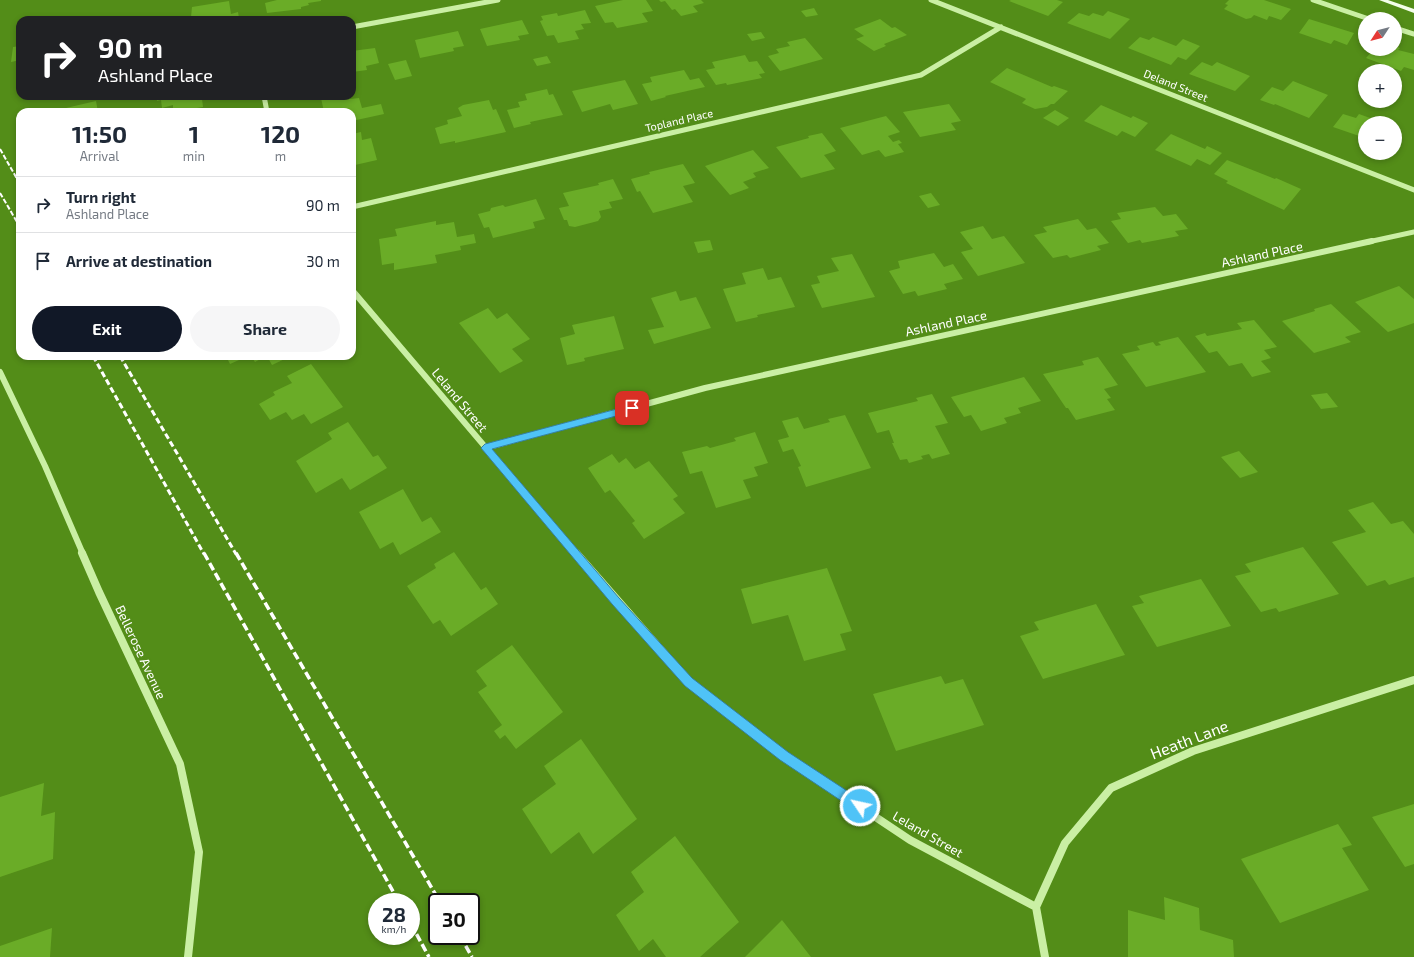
<!DOCTYPE html>
<meta charset="utf-8">
<style>
body{margin:0;font-family:"Exo 2",sans-serif;background:#f6f6f7;color:#1f2937;height:100vh;display:flex;flex-direction:column;font-size:15px;white-space:nowrap}
*{box-sizing:border-box;margin:0}
p{font-size:13px;color:#747a83}
.icon{flex:none;width:22px;height:22px;fill:none;stroke:currentColor;stroke-width:2;stroke-linecap:round;stroke-linejoin:round}
.map{position:relative;flex:1;overflow:hidden}
.panel{position:absolute;left:16px;top:108px;width:340px;height:252px;display:flex;flex-direction:column;background:#fff;border-radius:12px;box-shadow:0 2px 6px #0003}
.panel>*{flex:none}
.hud{position:absolute;left:16px;top:16px;width:340px;height:84px;border-radius:12px;box-shadow:0 2px 6px #0003;background:#202124;color:#fff;overflow:hidden}
.needle{width:26px;rotate:234deg}
.buttons{position:absolute;left:1358px;top:12px;display:grid;gap:8px}
.buttons a{display:grid;place-items:center;width:44px;height:44px;border-radius:50%;background:#fff;box-shadow:0 2px 6px #0003;font-size:20px}
.speed{position:absolute;left:368px;top:893px;display:flex;gap:8px;font-size:20px;font-weight:700;text-align:center}
.speed>*{display:grid;place-content:center;width:52px;height:52px;border-radius:50%;background:#fff;box-shadow:0 2px 6px #0003;line-height:1}
.speed small{font-size:10px;font-weight:400}
.speed .limit{border:2px solid #111;border-radius:6px;background:#fff;color:#111}
.pin{position:absolute;display:grid;place-items:center;width:34px;height:34px;color:#fff;margin:-17px;border-radius:8px;box-shadow:0 2px 6px #0006}
.me{position:absolute;width:44px;margin:-22px;rotate:304deg;stroke-linejoin:round;filter:drop-shadow(0 0 3px #0008)}
.turn{display:flex;align-items:center;gap:14px;height:84px;padding:0 16px;font-size:18px}
.turn .icon{width:52px;height:52px;stroke-width:2.5}
.turn b{display:block;font-size:28px;line-height:34px}
.eta{display:flex;justify-content:space-evenly;align-items:center;height:68px;text-align:center}
.eta b{font-size:24px;font-weight:700;line-height:28px}
.primary-button{display:flex;gap:8px;margin-top:auto;padding:8px 16px}
.primary-button a{flex:1;height:46px;border-radius:24px;background:#111827;color:#fff;font-size:16px;font-weight:700;line-height:46px;text-align:center}
.primary-button a+a{background:#f6f6f7;color:#1f2937}
ul{padding:0;list-style:none}
li{display:flex;align-items:center;gap:12px;height:56px;padding:0 16px;border-top:1px solid #e0e1e3}
li div{flex:1}
li b{display:block;font-size:15px}
li em{font-style:normal}
.map>svg:first-child{display:block}
</style>
<div class="map">
<svg width="1414" height="957" viewBox="0 0 1414 957">
<rect width="100%" height="100%" fill="#538d18"/>
<path fill="#6aac27" d="M277,0H321V1L308,3L309,5L301,7V9L267,13L265,3Z
M623,0H646L653,11L642,13L648,22L617,28L613,22L605,23L595,6Z
M659,0H701L704,3L693,6L698,12L681,16L675,9L672,10L665,1L661,2Z
M1011,0H1057L1063,2L1048,16L1009,1Z
M1229,0H1264L1291,9L1281,20L1269,16L1267,20L1254,15L1251,18L1246,19L1224,9L1228,5L1225,4Z
M229,1L231,14L238,12L239,18L229,20H180L191,17L192,7Z
M814,8L818,15L806,17L801,11Z
M585,10L591,23L581,24L584,29L575,31L579,39L558,43L554,35L547,36L540,21L543,20L541,16L557,13L558,16Z
M1108,11L1130,19L1110,39L1067,23L1079,13L1089,16L1093,13L1103,16Z
M880,19L892,28L895,27L907,35L884,44L886,46L874,51L856,39L864,36L854,29Z
M1309,19L1354,33L1347,45L1334,40L1331,44L1299,33Z
M522,20L529,34L518,36L520,40L487,46L480,29Z
M458,31L464,46L453,48L454,51L420,58L415,40Z
M761,32L765,38L752,41L747,34Z
M1140,37L1149,40L1153,37L1176,46L1183,39L1200,46L1186,60L1178,57L1171,65L1128,48Z
M805,38L823,59L780,71L768,56L779,53L776,49L790,46L787,42Z
M20,46V60L11,62L13,47Z
M1395,46L1400,48L1398,50L1414,54V70L1404,67L1401,71L1366,58L1374,49H1395Z
M375,48L379,63L366,66L367,70L352,72V51Z
M745,55L749,62L757,61L765,73L759,74L762,78L727,85L726,83L716,85L706,70L715,68L712,62Z
M547,56L551,63L537,66L533,59Z
M406,60L412,76L395,80L388,64Z
M1202,62L1212,66L1217,62L1250,76L1235,91L1189,74Z
M1007,68L1052,87L1054,86L1068,91L1054,104H1051L1047,107L1035,109L1022,103L1026,99L990,82Z
M684,70L690,80L699,78L705,87L665,96L666,97L651,101L642,84L652,82L650,77Z
M625,80L638,104L613,110L610,104L582,112L572,91Z
M1293,81L1328,95L1309,118L1275,104L1274,105L1260,100L1272,87L1283,91Z
M547,89L549,95L553,94L563,115L530,122L531,124L514,128L507,110L520,107L518,102L527,100L525,94Z
M156,96H212V97L202,99L203,107L173,112V105L162,108L161,100L157,101Z
M332,96H349L350,99L359,98L362,108L381,104L384,114L352,121V112H324L321,98Z
M489,100L493,110L496,109L506,132L455,143V141L440,144L435,128L448,124L447,120L462,116L458,108L463,105Z
M96,101L98,112H53V111Z
M949,104L961,121L951,123L956,130L920,137L903,112Z
M1101,105L1131,118L1133,116L1148,123L1135,137L1122,131L1117,136L1084,121Z
M1055,110L1069,118L1058,126L1043,118Z
M1343,114L1356,118L1359,114L1384,123H1365V138L1333,127Z
M886,116L900,132L888,136L893,142L899,140L902,143L898,144L904,152L885,157L879,150L862,155L840,128Z
M361,132L362,140L371,138L377,160L355,165L356,169L352,170V134Z
M822,133L836,151L824,155L835,169L801,178L776,147L809,138L808,136Z
M1171,134L1205,149L1207,146L1222,153L1210,165L1197,159L1191,166L1155,150Z
M753,150L769,168L753,173L756,177L743,182L749,188L730,195L705,166Z
M1227,160L1275,179L1276,178L1301,189L1284,210L1226,183L1228,181L1214,174Z
M683,164L695,183L683,186L693,202L653,213L640,191L637,192L631,179L650,174L649,172Z
M613,179L623,199L609,202L612,208L599,211L601,217L598,221L575,227L569,226L567,220H564L559,208L569,206L563,193L599,185L598,183Z
M931,193L940,205L928,208L919,196Z
M536,199L545,219L533,222L535,228L493,238L489,227L484,228L478,214L490,211L491,208L503,205L505,207Z
M1155,207L1163,216L1176,214L1188,229L1175,231L1179,236L1142,243L1140,240L1128,243L1111,221L1121,219L1117,213Z
M1078,219L1087,230L1096,228L1109,243L1097,246L1101,250L1070,258L1067,255L1053,258L1034,235L1047,232L1043,227Z
M436,221V225L454,222L457,237L474,234L476,243L460,246L461,250L435,255L437,263L394,270V263L382,265L379,239L397,236L395,229Z
M983,226L992,239L1004,236L1025,263L978,276L961,252L973,249L960,232Z
M710,240L713,250L698,253L694,242Z
M934,253L944,267L953,264L963,279L944,284L947,289L918,296L915,291L903,294L889,271L900,268L898,261Z
M852,254L875,297L822,308L811,285L820,283L817,276L839,271L831,258Z
M763,268L768,280L781,277L795,307L757,315L758,317L736,322L723,289L746,284L742,273Z
M1399,286L1414,299V323L1388,332L1355,302Z
M676,291L680,301L696,297L711,328L654,344L648,330L664,327L651,298Z
M1331,304L1361,332L1345,337L1351,342L1314,353L1282,321L1315,311L1314,309Z
M488,308L497,319L507,313L530,339L512,349L523,361L500,373L459,323Z
M614,316L624,349L584,358L585,361L567,365L560,338L575,334L572,325Z
M1254,320L1277,347L1264,350L1271,358L1261,361L1271,372L1252,377L1242,363L1229,366L1217,351L1209,353L1195,336L1205,333L1207,336L1242,329L1237,323Z
M1178,337L1206,372L1146,387L1122,354L1140,350L1137,346L1153,342L1156,346L1161,345L1158,342Z
M226,356H248L230,364Z
M251,356H266L255,362Z
M267,356H291L272,365Z
M1098,357L1118,385L1104,389L1111,398L1107,399L1115,410L1076,420L1068,408H1066L1043,374L1084,365L1082,361Z
M311,364L343,407L311,424L304,414L292,420L286,412L270,420L259,404L275,395L273,392L292,383L287,376Z
M1024,377L1041,401L1018,408L1021,413L1004,418L1007,423L981,431L971,415L964,417L951,397Z
M1327,393L1338,407L1321,409L1311,395Z
M932,394L948,423L935,426L950,454L932,459L929,454L921,456L923,459L909,463L907,459L900,460L892,443H894L889,430L877,433L868,413L918,401L916,398Z
M845,415L871,468L806,487L798,467L801,466L793,449L783,452L778,440L789,437L782,421L798,417L804,429L830,422L828,419Z
M348,422L373,457L378,455L387,468L350,490L342,478L316,493L296,461L332,439L328,433Z
M755,432L768,463L754,467L758,476L743,480L751,498L716,508L702,471L690,474L682,452L707,446L710,448L736,441L734,438Z
M1239,451L1258,472L1240,478L1221,457Z
M612,454L619,463L626,458L635,469L649,461L678,496L673,499L685,513L644,539L632,523L635,521L610,490L605,493L588,468Z
M403,489L422,522L431,517L441,532L400,555L393,542L380,549L359,512Z
M1373,502L1391,524L1403,521L1414,534V577L1389,585L1385,580L1367,586L1332,542L1366,532L1348,510Z
M1303,547L1339,594L1279,612L1276,608L1261,612L1235,576L1251,572L1245,564Z
M454,552L481,590L486,587L498,604L451,636L440,620L433,624L407,586L436,568L434,564Z
M827,568L852,631L840,634L846,650L804,661L788,615L752,624L741,589Z
M1201,579L1231,626L1157,647L1132,606L1144,603L1139,596Z
M1096,604L1125,655L1043,679L1020,636L1039,630L1034,622Z
M512,645L563,712L516,749L505,735L500,739L494,731L502,725L478,692L487,686L476,671Z
M941,676L945,684L963,679L984,725L896,751L873,694Z
M581,739L637,819L593,854L579,832L551,854L522,809L556,784L544,766Z
M44,783L41,816L55,812L53,859L0,877V797Z
M1414,804V864L1405,867L1372,817Z
M1338,824L1352,845L1342,848L1369,890L1280,923L1241,859Z
M675,836L739,922L700,957H666L653,939L639,951L616,915L644,892L631,872Z
M1164,897L1199,908L1200,930L1233,940L1234,957H1128V910L1165,920Z
M782,920L811,957H745Z
M52,928L50,957H0V946Z"/>
<g fill="none" stroke-linecap="round" stroke-linejoin="round">
<path stroke="#caefa4" stroke-width="5" d="M931,0L1414,190
M1313,0L1369,19
M352,27L498,0
M1395,28L1414,34
M264,96L267,112
M352,207L921,75L1001,27
M1368,242L1414,232"/>
<path stroke="#caefa4" stroke-width="6" d="M352,290L576,554
M0,372L45,466L83,554
M485,448L705,388L1372,241"/>
<path stroke="#caefa4" stroke-width="8" d="M82,553L99,592L180,764L199,852L188,957
M576,553L689,682L784,756L910,840L1036,907
M1036,907L1065,843L1111,788L1193,751L1414,680
M1036,907L1045,957"/>
<path fill="#f4ffeb" fill-rule="evenodd" d="M1379,0H1388L1414,9V13Z"/>
<path stroke="#fff" stroke-width="2" stroke-dasharray="5 2" stroke-linecap="butt" d="M0,149L20,184
M0,193L20,227"/>
<path stroke="#fff" stroke-width="3" stroke-dasharray="6 3" stroke-linecap="butt" d="M93,356L204,554
M120,356L236,554"/>
<path stroke="#fff" stroke-width="3.5" stroke-dasharray="8 3.5" stroke-linecap="butt" d="M204,553L399,902
M236,553L440,902
M411,924L429,957
M460,936L472,957"/>
</g>
<path fill="#4fc3f7" stroke="#337fa1" d="M632,405L636,408L635,411L492,449L619,598L692,678L788,752L864,802L865,806L864,810L860,812L855,810L780,760L685,686L612,604L481,448L485,444Z"/>
<g text-anchor="middle" dominant-baseline="central" stroke-width="4" stroke-linejoin="round" paint-order="stroke">
<g font-size="11" fill="#fff" stroke="#538d18">
<text transform="translate(1176 85) rotate(22)">Deland Street</text>
<text transform="translate(679 120) rotate(-13)">Topland Place</text>
</g>
<g font-size="13" fill="#fff" stroke="#538d18">
<text transform="translate(1262 254) rotate(-12)">Ashland Place</text>
<text transform="translate(946 323) rotate(-12)">Ashland Place</text>
<text transform="translate(460 400) rotate(50)">Leland Street</text>
<text transform="translate(141 652) rotate(65)">Bellerose Avenue</text>
<text transform="translate(928 834) rotate(30)">Leland Street</text>
</g>
<g font-size="16" fill="#fff" stroke="#538d18">
<text transform="translate(1189 739) rotate(-21)">Heath Lane</text>
</g>
</g>
</svg>
<div class="buttons">
<a><svg class="needle" viewBox="-14 -14 28 28"><path d="M0-13l5 13h-10z" fill="#e53935"/><path d="M0 13l5-13h-10z" fill="#747a83"/></svg></a>
<a>+</a>
<a>−</a>
</div>
<div class="speed"><div>28<small>km/h</small></div><div class="limit">30</div></div>
<div class="pin" style="left:632px;top:408px;background:#d93025"><svg class="icon" aria-label="arrive" viewBox="0 0 24 24"><path d="M6 21V4h12l-3 4 3 4H6"/></svg></div>
<svg class="me" style="left:860px;top:806px" viewBox="-20 -20 40 40"><circle r="17" fill="#4fc3f7" stroke="#fff" stroke-width="3"/><path d="M0-11L8 9 0 5-8 9z" fill="#fff"/></svg>
<div class="hud">
<div class="turn"><svg class="icon" aria-label="right" viewBox="0 0 24 24"><path d="M7 20v-9h11M14 6l5 5-5 5"/></svg><div><b>90 m</b>Ashland Place</div></div>
</div>
<section class="panel">
<div class="eta">
<div><b>11:50</b><p>Arrival</p></div>
<div><b>1</b><p>min</p></div>
<div><b>120</b><p>m</p></div>
</div>
<ul>
<li><svg class="icon" aria-label="right" viewBox="0 0 24 24"><path d="M7 20v-9h11M14 6l5 5-5 5"/></svg><div><b>Turn right</b><p>Ashland Place</p></div><em>90 m</em></li>
<li><svg class="icon" aria-label="arrive" viewBox="0 0 24 24"><path d="M6 21V4h12l-3 4 3 4H6"/></svg><div><b>Arrive at destination</b></div><em>30 m</em></li>
</ul>
<div class="primary-button"><a>Exit</a><a>Share</a></div>
</section>
</div>
